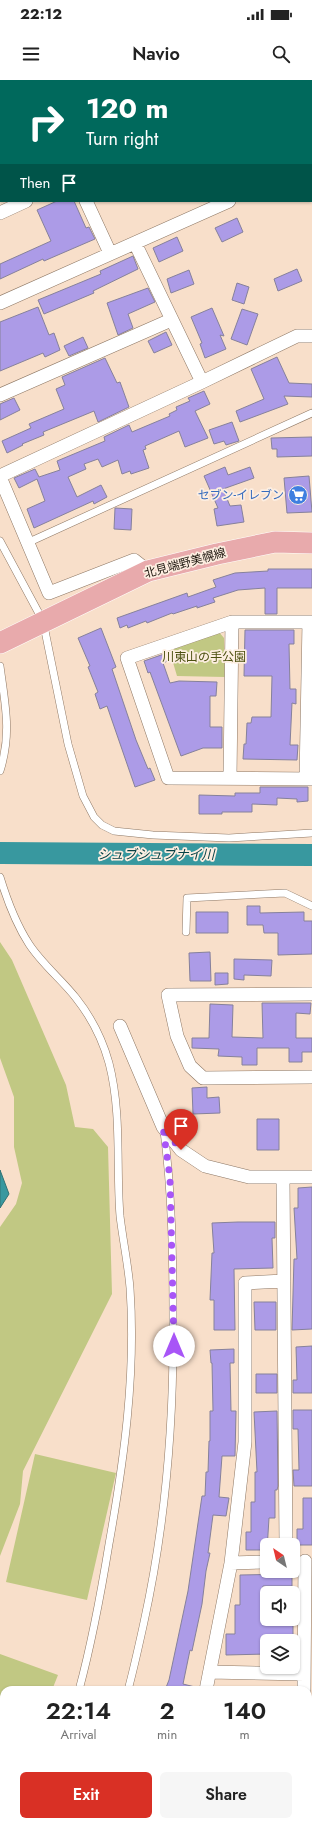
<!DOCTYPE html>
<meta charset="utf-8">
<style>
body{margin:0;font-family:Jost,"Noto Sans JP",sans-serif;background:#f6f6f6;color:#222;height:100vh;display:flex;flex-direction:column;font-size:15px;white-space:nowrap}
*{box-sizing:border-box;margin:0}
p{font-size:13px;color:#767676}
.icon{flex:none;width:22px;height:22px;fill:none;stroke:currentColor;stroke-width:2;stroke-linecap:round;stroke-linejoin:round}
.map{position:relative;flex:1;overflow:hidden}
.sheet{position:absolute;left:0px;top:1606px;width:312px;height:140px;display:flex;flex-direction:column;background:#fff;border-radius:12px 12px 0 0;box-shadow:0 1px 3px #0004}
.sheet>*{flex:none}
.banner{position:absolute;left:0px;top:0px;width:312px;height:122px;box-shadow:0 1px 3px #0004;background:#00695c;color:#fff;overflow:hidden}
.needle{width:26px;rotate:325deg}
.buttons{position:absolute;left:260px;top:1458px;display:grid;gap:8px}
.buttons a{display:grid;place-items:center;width:40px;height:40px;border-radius:6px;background:#fff;box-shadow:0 1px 3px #0004;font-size:20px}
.pin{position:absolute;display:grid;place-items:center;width:34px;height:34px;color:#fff;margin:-41px -17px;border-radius:50% 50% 50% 0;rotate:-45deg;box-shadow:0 0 4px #0007}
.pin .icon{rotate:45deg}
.me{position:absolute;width:44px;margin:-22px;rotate:0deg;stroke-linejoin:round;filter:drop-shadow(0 0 3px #0008)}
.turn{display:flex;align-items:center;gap:14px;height:84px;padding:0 20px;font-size:18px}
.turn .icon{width:52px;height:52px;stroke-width:2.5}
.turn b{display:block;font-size:28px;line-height:34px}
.then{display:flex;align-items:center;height:38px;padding:0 20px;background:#0003;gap:8px;font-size:15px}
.eta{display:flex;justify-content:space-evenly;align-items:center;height:68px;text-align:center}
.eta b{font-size:24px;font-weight:600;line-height:28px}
.cta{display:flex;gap:8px;margin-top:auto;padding:8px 20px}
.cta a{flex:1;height:46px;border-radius:6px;background:#d93025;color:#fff;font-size:16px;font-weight:600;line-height:46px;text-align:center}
.cta a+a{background:#f6f6f6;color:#222}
.status{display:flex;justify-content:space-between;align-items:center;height:28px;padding:0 20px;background:#fff;direction:ltr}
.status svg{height:11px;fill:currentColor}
header{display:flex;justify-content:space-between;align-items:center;height:52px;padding:0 20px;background:#fff;font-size:18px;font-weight:600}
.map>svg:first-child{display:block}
</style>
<div class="status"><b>22:12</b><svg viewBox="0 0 49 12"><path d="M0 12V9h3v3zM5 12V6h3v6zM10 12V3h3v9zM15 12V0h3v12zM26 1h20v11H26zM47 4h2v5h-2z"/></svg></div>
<header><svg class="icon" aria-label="menu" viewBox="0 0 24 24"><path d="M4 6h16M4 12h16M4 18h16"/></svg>Navio<svg class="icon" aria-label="search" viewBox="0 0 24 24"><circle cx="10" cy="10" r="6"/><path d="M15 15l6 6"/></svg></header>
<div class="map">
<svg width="312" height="1746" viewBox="0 0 312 1746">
<rect width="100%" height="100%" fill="#f8dfca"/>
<path fill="#c1c883" d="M218,551L224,558L225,597L177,596L169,569Z
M0,862L12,880L66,1005L75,1047L93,1049L108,1067L112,1214L23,1391L20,1424L0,1476V1147L16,1124L22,1103L14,1067V1017L0,978Z
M35,1374L116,1393L87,1520L6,1502Z
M0,1574L58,1595L52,1610H4V1711L0,1709Z"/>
<path fill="#38989f" stroke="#317274" d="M0,1090L9,1114L0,1128Z"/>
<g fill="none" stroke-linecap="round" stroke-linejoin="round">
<path stroke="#38989f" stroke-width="22" d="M0,773L312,775"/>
</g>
<path fill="#ac9be7" stroke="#86819b" d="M57,121H74L86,148L89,147L95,159L44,181L43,179L0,199V184L51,161L37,130Z
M237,138L243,152L222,162L215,148Z
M177,157L183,171L159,182L153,168Z
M133,176L138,189L93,211L94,213L44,234L38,220L101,194L100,191Z
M297,189L302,201L278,211L274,199Z
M189,190L194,204L171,213L167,199Z
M237,203L249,207L244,224L232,220Z
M148,208L155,222L128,234L133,248L118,255L107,223Z
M38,227L49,255L54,253L60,270L45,277L43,273L0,291V242Z
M212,228L224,256L220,255L226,269L205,278L200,264L202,263L191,237Z
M242,229L258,234L247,265L231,259Z
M166,252L172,265L154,273L148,261Z
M83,257L88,268L69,276L64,266Z
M277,277L289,303L312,304V317L284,316L288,324L240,342L236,331L264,319L251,289Z
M105,278L117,303L120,302L129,327L98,342L94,331L43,352L44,355L22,364L23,365L7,373L2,361L31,348L29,344L64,329L56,309L65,305L62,297Z
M204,311L210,324L195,331L208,358L185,367L179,351L145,366L146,369L143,370L149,388L131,394L130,391L122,394L118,380L102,387L98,379L84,384L86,389L68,397L77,417L101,405L107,417L94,424L93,421L34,448L27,429L45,421L37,399L19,408L14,398L35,389L39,397L60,390L57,381L105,361L104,357L129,345L132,352L170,336L169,334L177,330L176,327L190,321L188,318Z
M14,318L20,330L0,340V324Z
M232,342L239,361L226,365L224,361L214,364L209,350Z
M312,357V376L277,377V369H272L271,358Z
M225,387L228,395L250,387L254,398L223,409L230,426L241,425L244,442L217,446L214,429L218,428L204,396Z
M309,396L312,432L287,433L284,398Z
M115,428L132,429L131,450L114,449Z
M268,489H312V508H277V534H265V508L238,510L213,518L215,522L197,528V526L173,534L172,533L147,543L146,541L128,548L127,545L120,548L117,538L187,513L188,517L216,507L213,500L235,493L268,491Z
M101,548L116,587L112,589L136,660L148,689L150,688L155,700L135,707L107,626L100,629L95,614L98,612L88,587L90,586L78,558Z
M245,550H294V564H289L290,609H296V624L292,623L290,665H298L297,680L243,679L244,664H246L247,643H251L252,637H271L272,596H244Z
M167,573L170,580L163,583L170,603L179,601L217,602L216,616H210V647H222V668H203L181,676L150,592L148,593L144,581Z
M260,707H308V721L297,722V719L277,718V725L252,724V732H222V734H199V715L235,716V713H260Z
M247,826H260V833L304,832V841H312V874L278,875V853H264L263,845H247Z
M196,832H228V853H196Z
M210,872L211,901H190L189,873Z
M234,879L272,880L271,896L244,895V900L234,899Z
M215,893H228V904L215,905Z
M262,923H311L310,934L296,933V958H312V972H302V982H289V968H257V985H242V977L218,976L219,969L192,968V958H209L210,924L233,925L232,957L263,958Z
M207,1007V1018L219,1017L220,1033L193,1034L192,1008Z
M257,1039H279V1070H257Z
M312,1107V1249L292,1250L294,1179H297L294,1128H298V1108Z
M238,1142H275V1158H272L273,1188L234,1189L235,1250H214V1220H210L212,1173H214L212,1143Z
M254,1222H276V1250H255Z
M312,1266V1313H293V1300H297L296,1267Z
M234,1269V1283H230L231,1331H236L235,1376H222L219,1417L229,1418L226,1436L213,1435L208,1473H210L206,1491L202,1524L192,1571L190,1570L183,1604L195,1607V1610H165L169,1600L188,1511L202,1416H205L206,1392H208L209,1361H210V1331H213L212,1283H211L210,1270Z
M256,1294H277V1313H256Z
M293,1330H312V1406H294L293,1390H299L298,1349H293Z
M277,1331L278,1406L277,1410H275V1438H269L267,1470H246V1452H251V1422H255V1392H257L254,1332Z
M303,1418H312V1465H297V1449H303Z
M292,1494V1506H263V1539H293V1561H267V1574L226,1575V1554H235V1525H240V1495Z"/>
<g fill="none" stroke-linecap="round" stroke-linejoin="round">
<g stroke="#8d7764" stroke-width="8">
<path id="lane" d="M0,461L43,541L68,664L83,716L94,737L102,745L114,751L153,755L229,758L312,753
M27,463L312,333
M0,586C5,624 12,653 0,691
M0,797C7,820 16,844 29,864C42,884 62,900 76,918C91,937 103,961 109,983C122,1033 116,1086 120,1136C123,1161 128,1184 130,1208C136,1294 124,1380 109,1464C101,1513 92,1562 79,1610
M186,852L187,818L285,813L312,826
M128,1610C134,1588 139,1565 144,1542C166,1442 174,1341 173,1239C173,1176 172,1113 164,1051
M38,1746L39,1742
M60,1746L61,1742
M83,1746L85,1742"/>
</g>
<g stroke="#8d7764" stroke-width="14">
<path id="street" d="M44,0L45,1
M67,1L69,0
M0,32H1
M311,99H312
M86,121L110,173
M0,133L26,121
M135,163L202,302
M0,223L229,121
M0,315L171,240
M0,396L202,302L297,256H312
M0,397L49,513L134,480L148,491
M312,542H232L127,578L168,698L312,699
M230,698L232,542
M306,699L309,542
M312,914L168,915L177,956L190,986L203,998L312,997
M120,946L163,1047L181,1070L205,1086L249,1097H312
M283,1098L286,1465
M231,1483L267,1482
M210,1592L304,1594
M206,1610L231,1483L245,1362V1203L284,1201
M304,1610L305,1481
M308,1667H312
M165,1742H240
M304,1742V1746"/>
</g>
<g stroke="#fff" stroke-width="22">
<path id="primary" d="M0,563L148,491L217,474L275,462L312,463"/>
</g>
<use href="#lane" stroke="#fff" stroke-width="7"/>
<use href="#street" stroke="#fff" stroke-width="13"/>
<use href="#primary" stroke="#e8aaac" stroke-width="21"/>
</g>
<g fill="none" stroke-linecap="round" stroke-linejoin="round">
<path stroke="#a855f7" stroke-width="7" stroke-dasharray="0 12.6" d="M174,1266L170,1098L163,1047L181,1070"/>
</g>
<defs>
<g id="supermarket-disc" transform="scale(1)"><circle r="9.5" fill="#3f7fe0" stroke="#fdeee1"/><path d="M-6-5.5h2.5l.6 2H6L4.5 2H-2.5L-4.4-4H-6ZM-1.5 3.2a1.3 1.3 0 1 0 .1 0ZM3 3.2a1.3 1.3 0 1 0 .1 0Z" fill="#fff"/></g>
</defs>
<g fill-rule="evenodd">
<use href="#supermarket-disc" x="298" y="415"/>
</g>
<g text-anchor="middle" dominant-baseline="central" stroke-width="3.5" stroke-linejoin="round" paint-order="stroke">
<g font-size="12" fill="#366cbe" stroke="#fdeee1" text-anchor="end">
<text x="284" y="415">セブン-イレブン</text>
</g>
<g font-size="12" fill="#211911" stroke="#fdeee1">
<text transform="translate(185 483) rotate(-15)">北見端野美幌線</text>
</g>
<g font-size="12" fill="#4c5010" stroke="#fdeee1">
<text x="204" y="577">川東山の手公園</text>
</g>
<g font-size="13" font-style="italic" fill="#074246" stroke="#fdeee1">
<text x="156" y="774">シュブシュブナイ川</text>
</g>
</g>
</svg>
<div class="buttons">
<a><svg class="needle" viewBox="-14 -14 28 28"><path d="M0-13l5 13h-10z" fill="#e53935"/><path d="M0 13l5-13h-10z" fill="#767676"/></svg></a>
<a><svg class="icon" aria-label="sound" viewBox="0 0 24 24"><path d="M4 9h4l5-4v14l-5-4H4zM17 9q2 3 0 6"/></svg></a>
<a><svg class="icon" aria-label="layers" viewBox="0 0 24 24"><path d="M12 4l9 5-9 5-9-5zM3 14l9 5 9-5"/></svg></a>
</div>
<div class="pin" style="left:181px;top:1070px;background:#d93025"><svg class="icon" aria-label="arrive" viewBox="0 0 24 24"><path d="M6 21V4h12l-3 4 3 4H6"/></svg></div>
<svg class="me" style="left:174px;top:1266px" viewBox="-20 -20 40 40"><circle r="19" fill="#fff"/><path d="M0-13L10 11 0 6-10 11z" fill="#a855f7"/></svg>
<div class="banner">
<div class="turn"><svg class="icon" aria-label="right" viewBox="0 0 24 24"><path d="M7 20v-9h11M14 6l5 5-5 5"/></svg><div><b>120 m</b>Turn right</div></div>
<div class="then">Then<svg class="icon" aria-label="arrive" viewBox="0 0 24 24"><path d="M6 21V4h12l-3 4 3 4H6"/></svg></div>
</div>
<section class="sheet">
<div class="eta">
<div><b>22:14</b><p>Arrival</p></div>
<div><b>2</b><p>min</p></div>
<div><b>140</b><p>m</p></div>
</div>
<div class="cta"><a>Exit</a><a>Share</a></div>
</section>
</div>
